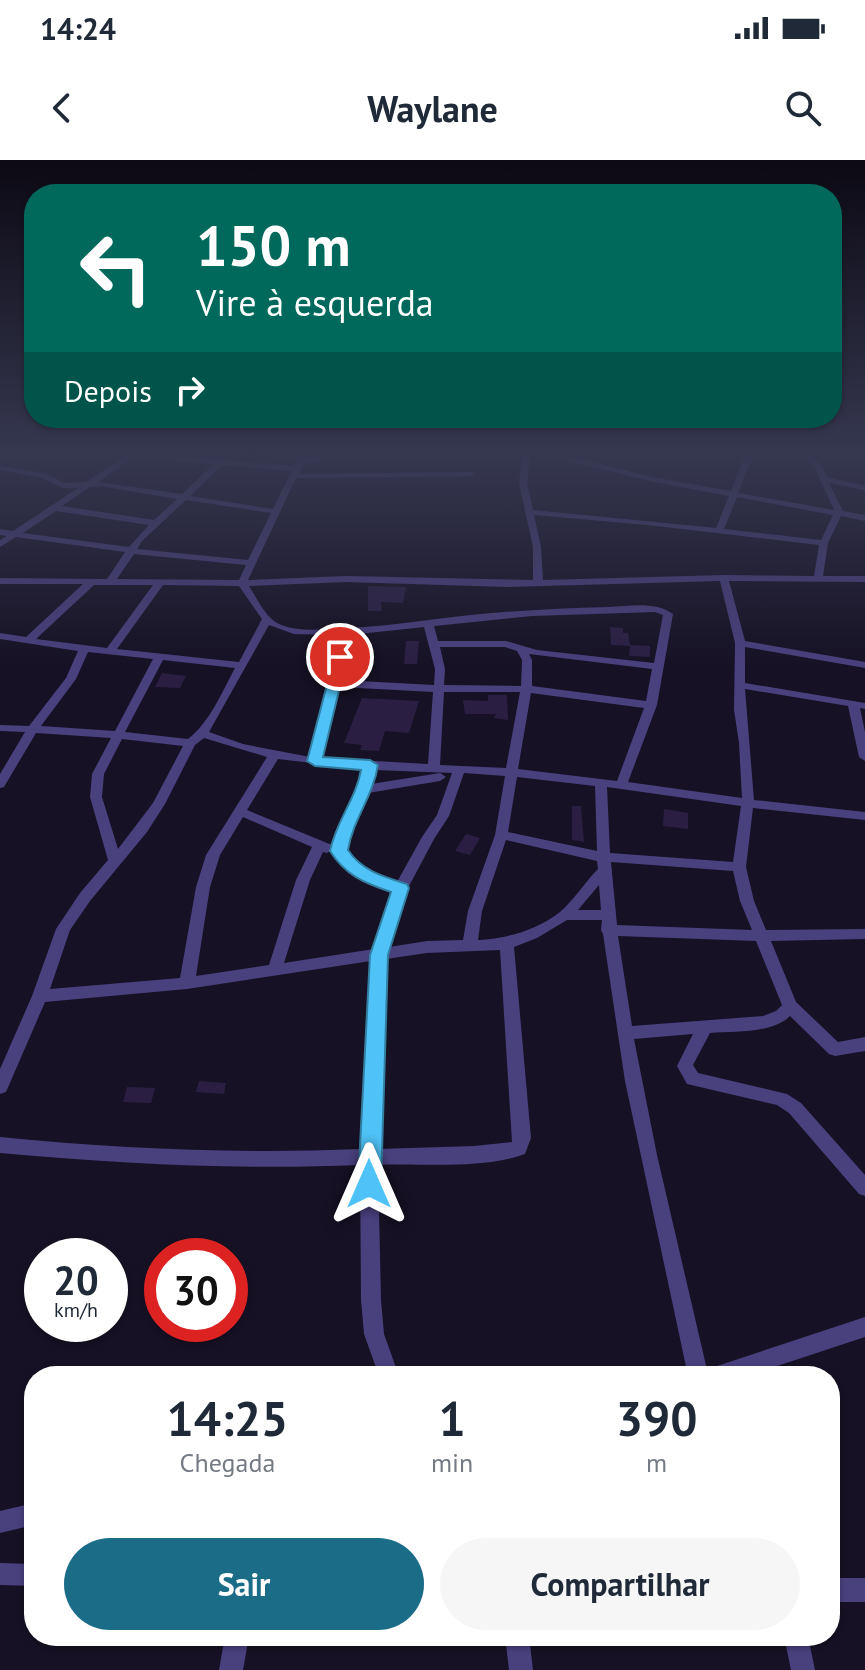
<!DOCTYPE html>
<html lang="pt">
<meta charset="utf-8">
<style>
body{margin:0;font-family:"PT Sans",sans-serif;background:#f6f6f7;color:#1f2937;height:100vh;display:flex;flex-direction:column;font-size:30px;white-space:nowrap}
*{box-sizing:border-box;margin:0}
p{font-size:26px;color:#747a83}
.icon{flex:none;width:44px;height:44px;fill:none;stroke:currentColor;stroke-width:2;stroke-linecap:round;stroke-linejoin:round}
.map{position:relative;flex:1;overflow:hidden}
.side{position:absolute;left:24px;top:1206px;width:816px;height:280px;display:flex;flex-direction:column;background:#fff;border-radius:32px;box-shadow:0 2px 6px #0004}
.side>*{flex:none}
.banner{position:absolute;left:24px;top:24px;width:818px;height:244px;border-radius:32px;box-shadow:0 2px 6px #0004;background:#00695c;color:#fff;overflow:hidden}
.speed{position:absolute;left:24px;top:1078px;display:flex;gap:16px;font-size:40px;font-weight:700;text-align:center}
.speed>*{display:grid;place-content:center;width:104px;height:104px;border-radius:50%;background:#fff;box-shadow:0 2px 6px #0004;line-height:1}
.speed small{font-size:20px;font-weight:400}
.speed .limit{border:12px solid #d22;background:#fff;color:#111}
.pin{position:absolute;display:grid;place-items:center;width:68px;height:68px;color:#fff;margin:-34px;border:4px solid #fff;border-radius:50%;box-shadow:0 2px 8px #0007}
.me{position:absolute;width:88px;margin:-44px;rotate:0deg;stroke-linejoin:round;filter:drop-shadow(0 0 6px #0008)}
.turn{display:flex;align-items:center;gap:28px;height:168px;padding:0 40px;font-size:36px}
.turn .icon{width:104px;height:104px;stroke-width:2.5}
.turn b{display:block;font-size:56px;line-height:68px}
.then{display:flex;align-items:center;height:76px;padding:0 40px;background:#0003;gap:16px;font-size:30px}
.eta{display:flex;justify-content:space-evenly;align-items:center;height:136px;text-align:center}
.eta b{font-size:48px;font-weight:600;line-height:56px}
.primary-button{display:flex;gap:16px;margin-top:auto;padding:16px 40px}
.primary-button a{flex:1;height:92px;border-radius:48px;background:#1b6c87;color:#fff;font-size:32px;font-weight:600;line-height:92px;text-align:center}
.primary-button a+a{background:#f6f6f7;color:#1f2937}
.status{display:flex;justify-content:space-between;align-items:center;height:56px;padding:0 40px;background:#fff;direction:ltr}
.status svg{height:22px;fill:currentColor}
header{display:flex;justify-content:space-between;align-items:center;height:104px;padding:0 40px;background:#fff;font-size:36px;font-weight:600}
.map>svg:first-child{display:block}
</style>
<div class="status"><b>14:24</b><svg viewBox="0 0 49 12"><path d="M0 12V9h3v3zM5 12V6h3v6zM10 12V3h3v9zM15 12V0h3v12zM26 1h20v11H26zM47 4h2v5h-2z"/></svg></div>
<header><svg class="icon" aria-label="back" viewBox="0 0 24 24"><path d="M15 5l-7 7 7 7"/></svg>Waylane<svg class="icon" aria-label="search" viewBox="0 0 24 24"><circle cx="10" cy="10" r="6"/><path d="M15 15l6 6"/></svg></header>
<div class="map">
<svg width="865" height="1510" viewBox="0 0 865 1510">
<rect width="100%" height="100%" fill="#161124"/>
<path fill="#2a1f43" d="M368,426L406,427L403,443L381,442L382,451H368Z
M610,467L623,468V473H628L630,485L650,486V497L629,496L630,486L611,485Z
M406,481H419L417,504H404Z
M162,513L186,516L180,528L155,527Z
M488,535H507L508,560L494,558L496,554H465L463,540L488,541Z
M362,538L419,541L409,573L385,571L379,591L360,590L362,585L344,583Z
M572,646H581L584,682L572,680Z
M664,649L688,653V669L663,666Z
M466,674L480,678L470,695L455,691Z
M199,921L226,923L224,934L196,932Z
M127,927L155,928L151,943L123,942Z"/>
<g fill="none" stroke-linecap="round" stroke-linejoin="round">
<path fill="#49407e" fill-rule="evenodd" d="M126,296H135L98,322L182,334L214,304L148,298L144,296H174L294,306L299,296H307L306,298L322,296H512L508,298L324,300L304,303L299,314L472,312L476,314L472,316L296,318L248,420L346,416L533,420V387L519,323L522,296H530L527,323L533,350L716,368L729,336L650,321L549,296L582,299L651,317L731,331L745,296H753L738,333L834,350L815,308L802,296H811L821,305L827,317L865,326V330L829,323L843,351L865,355V361L841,356L828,383L823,416H865V422L729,421L745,481L865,502V508L745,487V523L865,543V549L860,548L865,572V601L859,597L848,546L745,529L754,640L865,652V660L753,648L746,707L754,741L766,770L865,769V779L771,781L796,842L838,882L865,877V891L835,896L829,894L790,856C772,874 734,871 710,873L693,905L698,913L787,934L801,943L865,1015V1036L859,1034L789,953L777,945L687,924L677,906L693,874L634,879L657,995L708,1214L710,1209L717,1206L865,1157V1177L747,1216H688L625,921L603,774L601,770L602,760H567L537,778L514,787L531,978L525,994C483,1010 423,1003 378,1005L381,1140L384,1174L399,1216H379L364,1174L361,1140L360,1005C240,1010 120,1004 0,993V977C120,989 240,994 361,989L371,801L187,829L45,842L6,932L0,934V909L32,836L56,769L80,733L108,700L90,637L92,614L111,578L36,573L4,627L0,628V614L25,572L0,571V565L29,566L66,518L78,491L0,479V473L26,477L83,424H0V418L107,419L125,392L16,377L0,387V380L7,376L0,375V369L13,371L78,328H63L42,318L0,310V306L47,314L64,323L86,322ZM222,305L292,311L273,349L190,336ZM101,326L177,339L154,360L62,346L90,327ZM737,337L833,355L821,380L724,369ZM186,340L271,353L248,400L137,389L142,381ZM56,351L149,365L129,387L23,373ZM534,355L647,365L819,385L814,416L724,415L543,420L541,387ZM134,394L246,405L239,420L117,419ZM720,421L735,483L734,550L739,583L742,638L628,622L657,545L673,454C656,441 629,446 608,447C569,448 530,450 491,453C442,457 396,466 346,468C325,469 299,473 279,464C265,457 257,438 249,426L346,422L508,427ZM94,425H153L107,488L36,479ZM163,425L239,426L262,459L239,502L117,489ZM655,452L663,455L654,503L537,490L506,481H438L434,466L532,456ZM269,465L294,474L339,475L328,534L310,597L243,584L209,572ZM424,467L435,509L434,525L341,520L349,475ZM440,487H505L517,491L522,500L521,526L444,525L445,509ZM88,492L153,499L115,571L41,566L76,519ZM529,494L652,509L646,541L532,526V500ZM163,500L235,508C222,532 210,562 188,579L125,572ZM340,527L433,532L428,604L322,598ZM444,532H520L506,608L440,605ZM531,533L644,548L617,621L518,609ZM204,578L267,597L206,695L196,727L180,818L50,829L70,770L90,741L147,672L165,644L195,585ZM122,579L183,586L153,643L118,689L102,637L104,614ZM278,599L363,609L333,688L332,685L247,650ZM375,610L452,613L437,655L422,677L397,722L363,707L346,690L352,669L368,633L440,621L446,617L440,613L371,624ZM464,613L505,616L495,675L468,751L463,780L427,781L389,787L408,728L434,679L449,656ZM517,617L595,626L597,691L508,672ZM607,627L741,646L733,702L610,693ZM243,657L312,687L296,720L269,805L196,816L210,727L220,695ZM506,680L597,701L598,709C585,722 574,740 560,752C535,771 508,778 478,780L482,751ZM333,689C341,714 370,723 393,731L374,789L284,803L310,720L323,692L327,693ZM611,702L733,711L740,741L752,770L617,765ZM599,725L601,750H578ZM618,776L756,781L782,845L776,851L763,856L632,866ZM500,790L512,982L474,986L378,989L386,799L427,793Z
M34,1343V1365L0,1373V1351Z
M0,1403L34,1404V1426L0,1425Z
M830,1418H865V1442H830Z
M225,1476H249L243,1510H219Z
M505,1476H529L533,1510H509Z
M784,1476H808L815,1510H791Z"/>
</g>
<linearGradient id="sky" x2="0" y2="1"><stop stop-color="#0c0914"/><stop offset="0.58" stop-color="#363850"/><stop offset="1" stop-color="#363850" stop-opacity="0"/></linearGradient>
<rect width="865" height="507" fill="url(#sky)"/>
<path fill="#4fc3f7" stroke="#337fa1" stroke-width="2" d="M335,494L347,497L323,597L370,600L378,605C373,637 353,659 348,690C362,711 384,717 407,724L409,728L388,795L381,1024L378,1032L369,1035L361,1032L358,1024L370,795L391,732C364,723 345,715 330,691C336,661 356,639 361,610L315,606L307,601Z"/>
</svg>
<div class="speed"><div>20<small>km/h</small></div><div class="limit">30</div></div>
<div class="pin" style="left:340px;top:497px;background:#d93025"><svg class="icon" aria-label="arrive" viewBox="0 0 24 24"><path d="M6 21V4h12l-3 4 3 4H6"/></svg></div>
<svg class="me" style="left:369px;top:1024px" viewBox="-20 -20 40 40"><path d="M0-17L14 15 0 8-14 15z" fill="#4fc3f7" stroke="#fff" stroke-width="4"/></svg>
<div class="banner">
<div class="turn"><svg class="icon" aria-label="left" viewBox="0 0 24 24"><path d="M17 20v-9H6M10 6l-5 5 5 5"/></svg><div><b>150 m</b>Vire à esquerda</div></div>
<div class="then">Depois<svg class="icon" aria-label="right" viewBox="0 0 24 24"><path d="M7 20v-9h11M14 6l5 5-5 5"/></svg></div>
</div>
<section class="side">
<div class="eta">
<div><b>14:25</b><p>Chegada</p></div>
<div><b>1</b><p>min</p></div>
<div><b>390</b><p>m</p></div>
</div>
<div class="primary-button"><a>Sair</a><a>Compartilhar</a></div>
</section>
</div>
